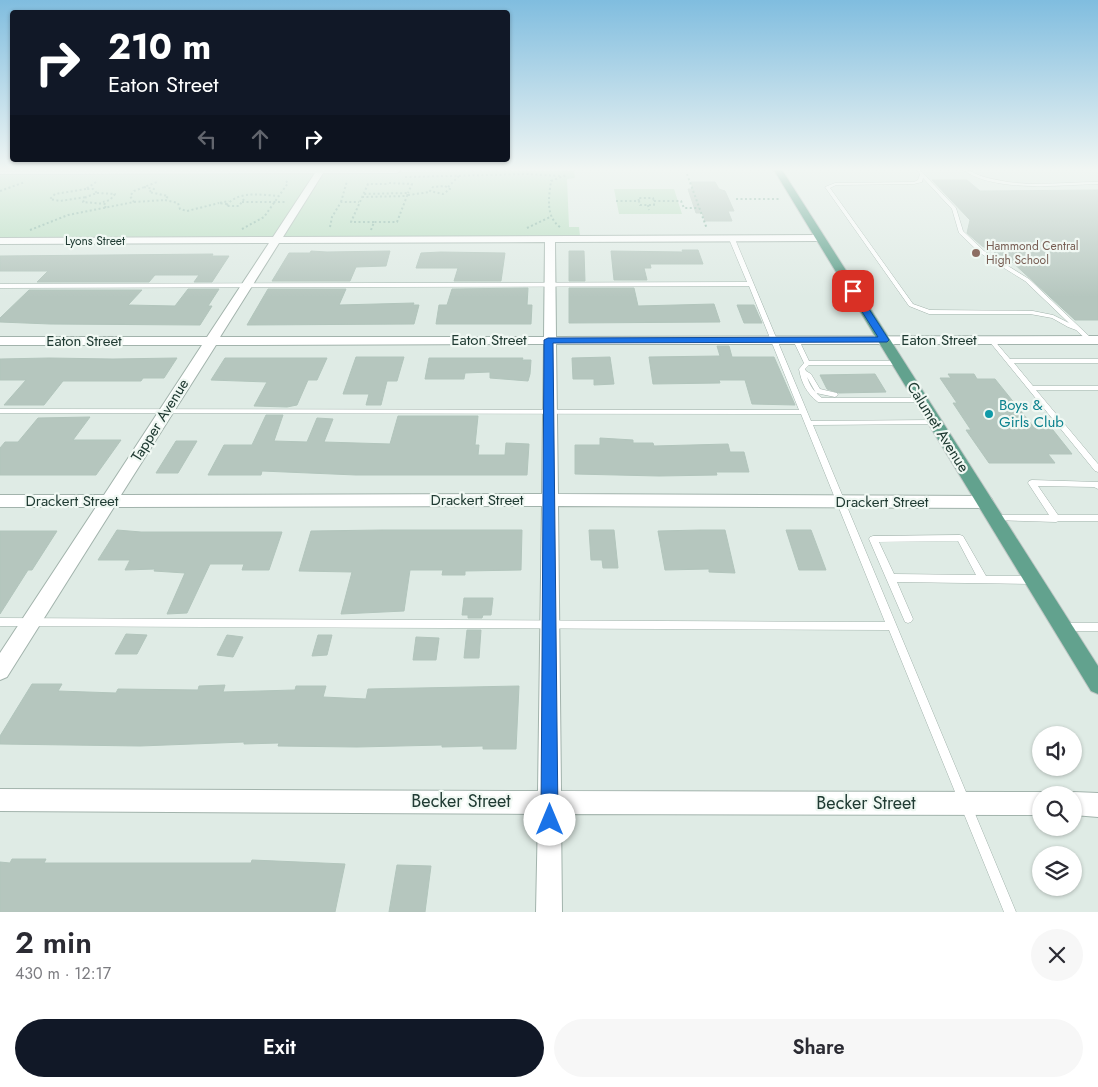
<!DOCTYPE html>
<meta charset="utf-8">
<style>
body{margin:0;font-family:Jost,sans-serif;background:#f7f7f7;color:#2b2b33;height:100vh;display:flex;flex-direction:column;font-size:19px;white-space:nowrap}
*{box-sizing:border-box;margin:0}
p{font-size:16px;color:#7c7c81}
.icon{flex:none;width:28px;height:28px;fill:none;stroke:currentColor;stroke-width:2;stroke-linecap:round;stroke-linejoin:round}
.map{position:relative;height:912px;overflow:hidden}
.side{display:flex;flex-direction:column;background:#fff;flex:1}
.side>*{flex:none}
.guide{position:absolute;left:10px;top:10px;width:500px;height:152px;border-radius:5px;box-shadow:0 1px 4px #0004;background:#111827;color:#fff;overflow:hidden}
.tools{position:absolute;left:1032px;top:726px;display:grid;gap:10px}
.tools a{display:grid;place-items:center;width:50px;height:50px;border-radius:50%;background:#fff;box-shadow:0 1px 4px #0004;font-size:25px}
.pin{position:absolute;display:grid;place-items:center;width:42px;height:42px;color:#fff;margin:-21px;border-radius:10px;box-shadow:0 2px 8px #0006}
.me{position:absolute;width:55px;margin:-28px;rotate:0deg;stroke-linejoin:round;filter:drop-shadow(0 0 4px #0008)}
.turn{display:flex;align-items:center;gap:18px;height:105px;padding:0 15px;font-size:22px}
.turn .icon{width:65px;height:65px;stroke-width:2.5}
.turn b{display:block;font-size:35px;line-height:42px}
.lanes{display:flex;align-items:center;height:48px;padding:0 15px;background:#0003;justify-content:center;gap:25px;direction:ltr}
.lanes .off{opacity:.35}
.round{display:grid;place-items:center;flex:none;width:52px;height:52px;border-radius:26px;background:#f7f7f7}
.headline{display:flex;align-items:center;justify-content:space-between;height:85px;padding:0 15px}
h1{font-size:30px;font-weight:600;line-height:38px}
.button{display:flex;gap:10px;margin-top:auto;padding:10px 15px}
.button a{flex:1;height:58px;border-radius:30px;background:#111827;color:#fff;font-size:20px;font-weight:600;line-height:58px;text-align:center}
.button a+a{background:#f7f7f7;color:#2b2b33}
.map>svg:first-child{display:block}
</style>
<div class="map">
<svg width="1098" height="912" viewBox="0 0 1098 912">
<rect width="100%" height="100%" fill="#dfebe5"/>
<path fill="#b7ddc0" d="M574,171L575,178L567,179L569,227H579L580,236L0,237V174Z
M614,189H674L682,214H619Z"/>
<path fill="#b5c6be" stroke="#b2c5bc" d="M932,180H967L980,191L1098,190V320H1075L1010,260L982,246L967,233L970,220Z
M691,182H715L719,189L725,191L734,211H728L732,221H705L702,213H696L688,189H693Z
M682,250H698L703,264H650L651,268H644L647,280H614L611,251L683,252Z
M311,251L327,252L390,251L386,266L356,267L350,281H272L289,253H310Z
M569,251H584L585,281H569Z
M441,252L505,253L501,281H454L458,268H416L421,253Z
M213,254L212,256H229L212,282H194L199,275H155L149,282H37L48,271H0V256Z
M528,288L527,305H532L531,324H436L439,305H447L452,289Z
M569,288H634L638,306L714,304L720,322L569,323Z
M188,289H219L208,306H212L200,325L50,324L0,322V318L29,290H142L128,305L175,306Z
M268,289H346L339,305L414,303L413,305H419L414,324L247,325Z
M737,305H754L762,323H744Z
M717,346H729L732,357H774L795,405L752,404L745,380H719L720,383L653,384L649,357L720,356Z
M356,357H404L397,381H387L381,405H366L369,394H343Z
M610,357L614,384L594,385V379H573L572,358Z
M49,358L113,359L177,358L164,378H143L141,381H63L44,405H4L26,380H0V359Z
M225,358H327L317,380H308L297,405L287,407L254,406L267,382L211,380Z
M429,358H523L522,360H531L530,374L528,381L490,378V372L465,373L464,379H425Z
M875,374L886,392L839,393L827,389L820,375Z
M948,374H974L977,379H995L1032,425H1049L1072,454H1048L1055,463H989L966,430H971L953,403H957L940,378H951Z
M266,415H283L274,441L307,442L317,418L333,419L324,442L390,444L398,416H478L475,445H479L478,455H505L506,443L529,444L527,475H356L262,471L261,475H208L224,445H252Z
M90,417L73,440H121L96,475H0V448L5,442H18L38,418Z
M600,438L633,440V443H653L654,446L728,444L730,452H744L749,472H716L717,475L659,476L575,474V445H600Z
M176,441H197L178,473H156Z
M117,530L141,532H282L269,570H242L244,564H210L187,613L167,614L185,573L154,571L155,569L125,570L130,560H98Z
M383,530H522L521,570L465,571V575H442L443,570H410L404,611L341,614L352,572L299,571L311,531Z
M589,530H614L618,568H603L602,560H591Z
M701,530H725L735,573L709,572V569L665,570L658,531Z
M786,530H811L826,570H799Z
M0,531H57L32,570H28L0,614Z
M464,598H493L491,615H483L482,618H468V615H462Z
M467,630H481L479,658H464Z
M126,634L147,635L137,654H115Z
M227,635L243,637L233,657L217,655Z
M318,635H332L327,655L312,656Z
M416,637L439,638L436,660H413Z
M32,684H62L58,691L116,693L118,689L198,690L199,686L225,685L223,692L295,690L296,686H326L323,697L366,699L368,689L519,686L516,749H483V746L442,747V745L357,747L278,746L279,743L244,744V742L140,746L0,744V736Z
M12,859H46L44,863H251L252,860L345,864L335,912H0V862L10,863Z
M397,865L431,866L425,912H389Z"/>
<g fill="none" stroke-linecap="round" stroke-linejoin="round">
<g stroke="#a2b3ac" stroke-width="1">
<path id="lane" d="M916,170H920L956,208L963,231L984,251L1029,279L1092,339V341H1088L1076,330L1068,327L1052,318L1030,314H929L909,306L825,187L835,183L914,182L918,180L920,174ZM923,178L952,209L959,233L980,253L1025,281L1069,323L1053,315L1033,311L930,310L913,304L830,188L836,185L914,184L922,182Z
M963,170C970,169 974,174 981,176C990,179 999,180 1008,182C1037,186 1068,182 1098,182V184C1059,185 996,193 963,170Z
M730,238L735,239L811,421L935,420L939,422L935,424L813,425L1016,912H1004L889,630L0,626V618L885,622L801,414L0,413V409L799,410L749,286L0,288V284L747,282L729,239Z
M796,338L799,340L809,361H898L901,363L898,365H809L805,369L806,371L811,374L820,389L837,393L838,395L835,397L816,393L807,377C810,386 814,392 822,398H921L924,400L921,402H818C807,394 801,382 799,369L804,363L793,340Z
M991,338L993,339L1010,359H1098V363H1014L1033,386H1098V390H1036L1098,464V472L1095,471L989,341L988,340Z
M1032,480L1098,482V489L1094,487L1038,486L1058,515H1098V521H1059L1056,522L992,520L991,518L992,516L995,515H1049L1028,483L1029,481Z
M960,535L963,536L986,576H1033L1036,577L1037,580L1036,583L1033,584L897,582L913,619L911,622L908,623L905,622L869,539L870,537L873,536ZM958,541L976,575L894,574L879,542Z
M1065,623H1098V631H1065L1062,630L1060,627L1062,624Z"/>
</g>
<g stroke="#a2b3ac" stroke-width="2">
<path id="street" d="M317,170H325L283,237L820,235L825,238L820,241L555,242L556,337L1098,336V344H556L558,494L985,496L991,498L993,502L991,506L985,508L558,506L561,791L1041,792L1047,795H1041V815L561,814L562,912H536L538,814L0,811V789L538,791L542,506L114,507L7,677L0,680V653L96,507H0V495H104L202,345H0V337H207L269,243L0,244V238L273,237ZM545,242L544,337H220L279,243ZM544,344L542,494L121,495L216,345Z
M1074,792L1098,793V817L1074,815V795H1068Z"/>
</g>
<g stroke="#9eb7ad" stroke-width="2">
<path id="secondary" d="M0,170H401L397,173L0,174Z"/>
</g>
<g stroke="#c1c8c6" stroke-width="2">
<path id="primary" d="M774,170H782L1098,666V694L1091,691Z"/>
</g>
<path stroke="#7fb09e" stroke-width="2" stroke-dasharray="2 2.5" stroke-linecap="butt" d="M687,174L707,229
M405,177L528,174L561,176
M96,182L86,189H93L97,193L86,197L83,202L106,204L105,208
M389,183L412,184L408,193
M445,186L450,189L443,194L430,191L433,187Z
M144,187L154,189L149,192L168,196L165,200L178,203L180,209L187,211L219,203
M448,187L460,175
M86,189L55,194L50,199L60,201L86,197
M0,191L25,182
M97,193L115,194L110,200L103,202
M408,195L430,192
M362,197L407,196L408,193L363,194
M244,199L239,206H226C238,190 261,195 279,196
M736,199H779
M616,201H639L640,205H654V201H681L684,208H699
M639,201L638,198H653L654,201
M134,202L165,200
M242,202H286
M341,202L347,181
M227,204L219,203L229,201
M648,205L649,210
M374,222H351L368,184H389
M330,227L332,217L341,202H359
M560,227C545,216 549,197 551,181L566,175
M527,228L550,217
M242,229L264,217L288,183L286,181
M30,230L68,215L134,202L130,196L134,191L157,182
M371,230L374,222H397L407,196"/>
<use href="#lane" fill="#fff" fill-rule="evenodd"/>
<use href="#street" fill="#fff" fill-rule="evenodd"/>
<use href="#secondary" fill="#fff" fill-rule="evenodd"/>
<use href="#primary" fill="#62a28e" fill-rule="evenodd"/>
</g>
<linearGradient id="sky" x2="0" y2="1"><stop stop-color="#80bddf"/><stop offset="0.57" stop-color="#f1f6f3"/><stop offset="1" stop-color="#f1f6f3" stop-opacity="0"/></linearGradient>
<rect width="1098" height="297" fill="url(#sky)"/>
<path fill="#1a73e8" stroke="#114b97" d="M850,289H856L889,340L887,342L553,343L558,820L556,826L550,829L543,826L541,820L544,340L548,338L878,337L849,291Z"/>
<circle fill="#8d6e63" stroke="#f0f8f3" stroke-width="2" cx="976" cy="253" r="5"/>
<circle fill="#0f9aa8" stroke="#f0f8f3" stroke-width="2" cx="989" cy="414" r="5"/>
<g text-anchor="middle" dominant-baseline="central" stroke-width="4.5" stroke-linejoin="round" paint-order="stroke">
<g font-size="12" fill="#203b33" stroke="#f0f8f3">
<text x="95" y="241">Lyons Street</text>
</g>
<g font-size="12" fill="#785e54" stroke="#f0f8f3" text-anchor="start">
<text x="986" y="246">Hammond Central<tspan x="986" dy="14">High School</tspan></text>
</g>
<g font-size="15" fill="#203b33" stroke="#f0f8f3">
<text x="489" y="340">Eaton Street</text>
<text x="939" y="340">Eaton Street</text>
<text x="84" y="341">Eaton Street</text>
<text transform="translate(160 420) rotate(-58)">Tapper Avenue</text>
<text transform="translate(938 427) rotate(58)">Calumet Avenue</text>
<text x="477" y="500">Drackert Street</text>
<text x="72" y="501">Drackert Street</text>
<text x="882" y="502">Drackert Street</text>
</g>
<g font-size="15" fill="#0d838f" stroke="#f0f8f3" text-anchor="start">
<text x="999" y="405">Boys &amp;<tspan x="999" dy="17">Girls Club</tspan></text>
</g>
<g font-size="18" fill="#203b33" stroke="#f0f8f3">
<text x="461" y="801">Becker Street</text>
<text x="866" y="803">Becker Street</text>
</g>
</g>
</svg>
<div class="tools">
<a><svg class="icon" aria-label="sound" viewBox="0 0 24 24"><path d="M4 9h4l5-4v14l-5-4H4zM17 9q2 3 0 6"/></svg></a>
<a><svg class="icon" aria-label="search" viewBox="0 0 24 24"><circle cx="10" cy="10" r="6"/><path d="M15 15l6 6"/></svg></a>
<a><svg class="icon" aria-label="layers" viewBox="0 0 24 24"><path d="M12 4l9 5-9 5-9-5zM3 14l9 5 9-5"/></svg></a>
</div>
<div class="pin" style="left:853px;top:291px;background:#d93025"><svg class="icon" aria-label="arrive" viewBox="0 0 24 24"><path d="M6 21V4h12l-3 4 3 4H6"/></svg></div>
<svg class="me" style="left:550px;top:820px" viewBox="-20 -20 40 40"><circle r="19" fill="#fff"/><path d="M0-13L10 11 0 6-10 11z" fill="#1a73e8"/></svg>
<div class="guide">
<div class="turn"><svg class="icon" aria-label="right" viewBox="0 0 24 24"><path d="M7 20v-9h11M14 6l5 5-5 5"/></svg><div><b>210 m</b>Eaton Street</div></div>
<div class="lanes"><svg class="icon off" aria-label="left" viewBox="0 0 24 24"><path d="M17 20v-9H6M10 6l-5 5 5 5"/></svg><svg class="icon off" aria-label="ahead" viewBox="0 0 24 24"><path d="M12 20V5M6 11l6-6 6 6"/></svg><svg class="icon" aria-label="right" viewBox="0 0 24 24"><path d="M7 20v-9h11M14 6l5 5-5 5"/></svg></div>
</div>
</div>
<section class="side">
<div class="headline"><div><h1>2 min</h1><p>430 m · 12:17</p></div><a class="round"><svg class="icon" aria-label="close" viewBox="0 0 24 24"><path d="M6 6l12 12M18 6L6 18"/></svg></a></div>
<div class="button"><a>Exit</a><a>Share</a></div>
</section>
